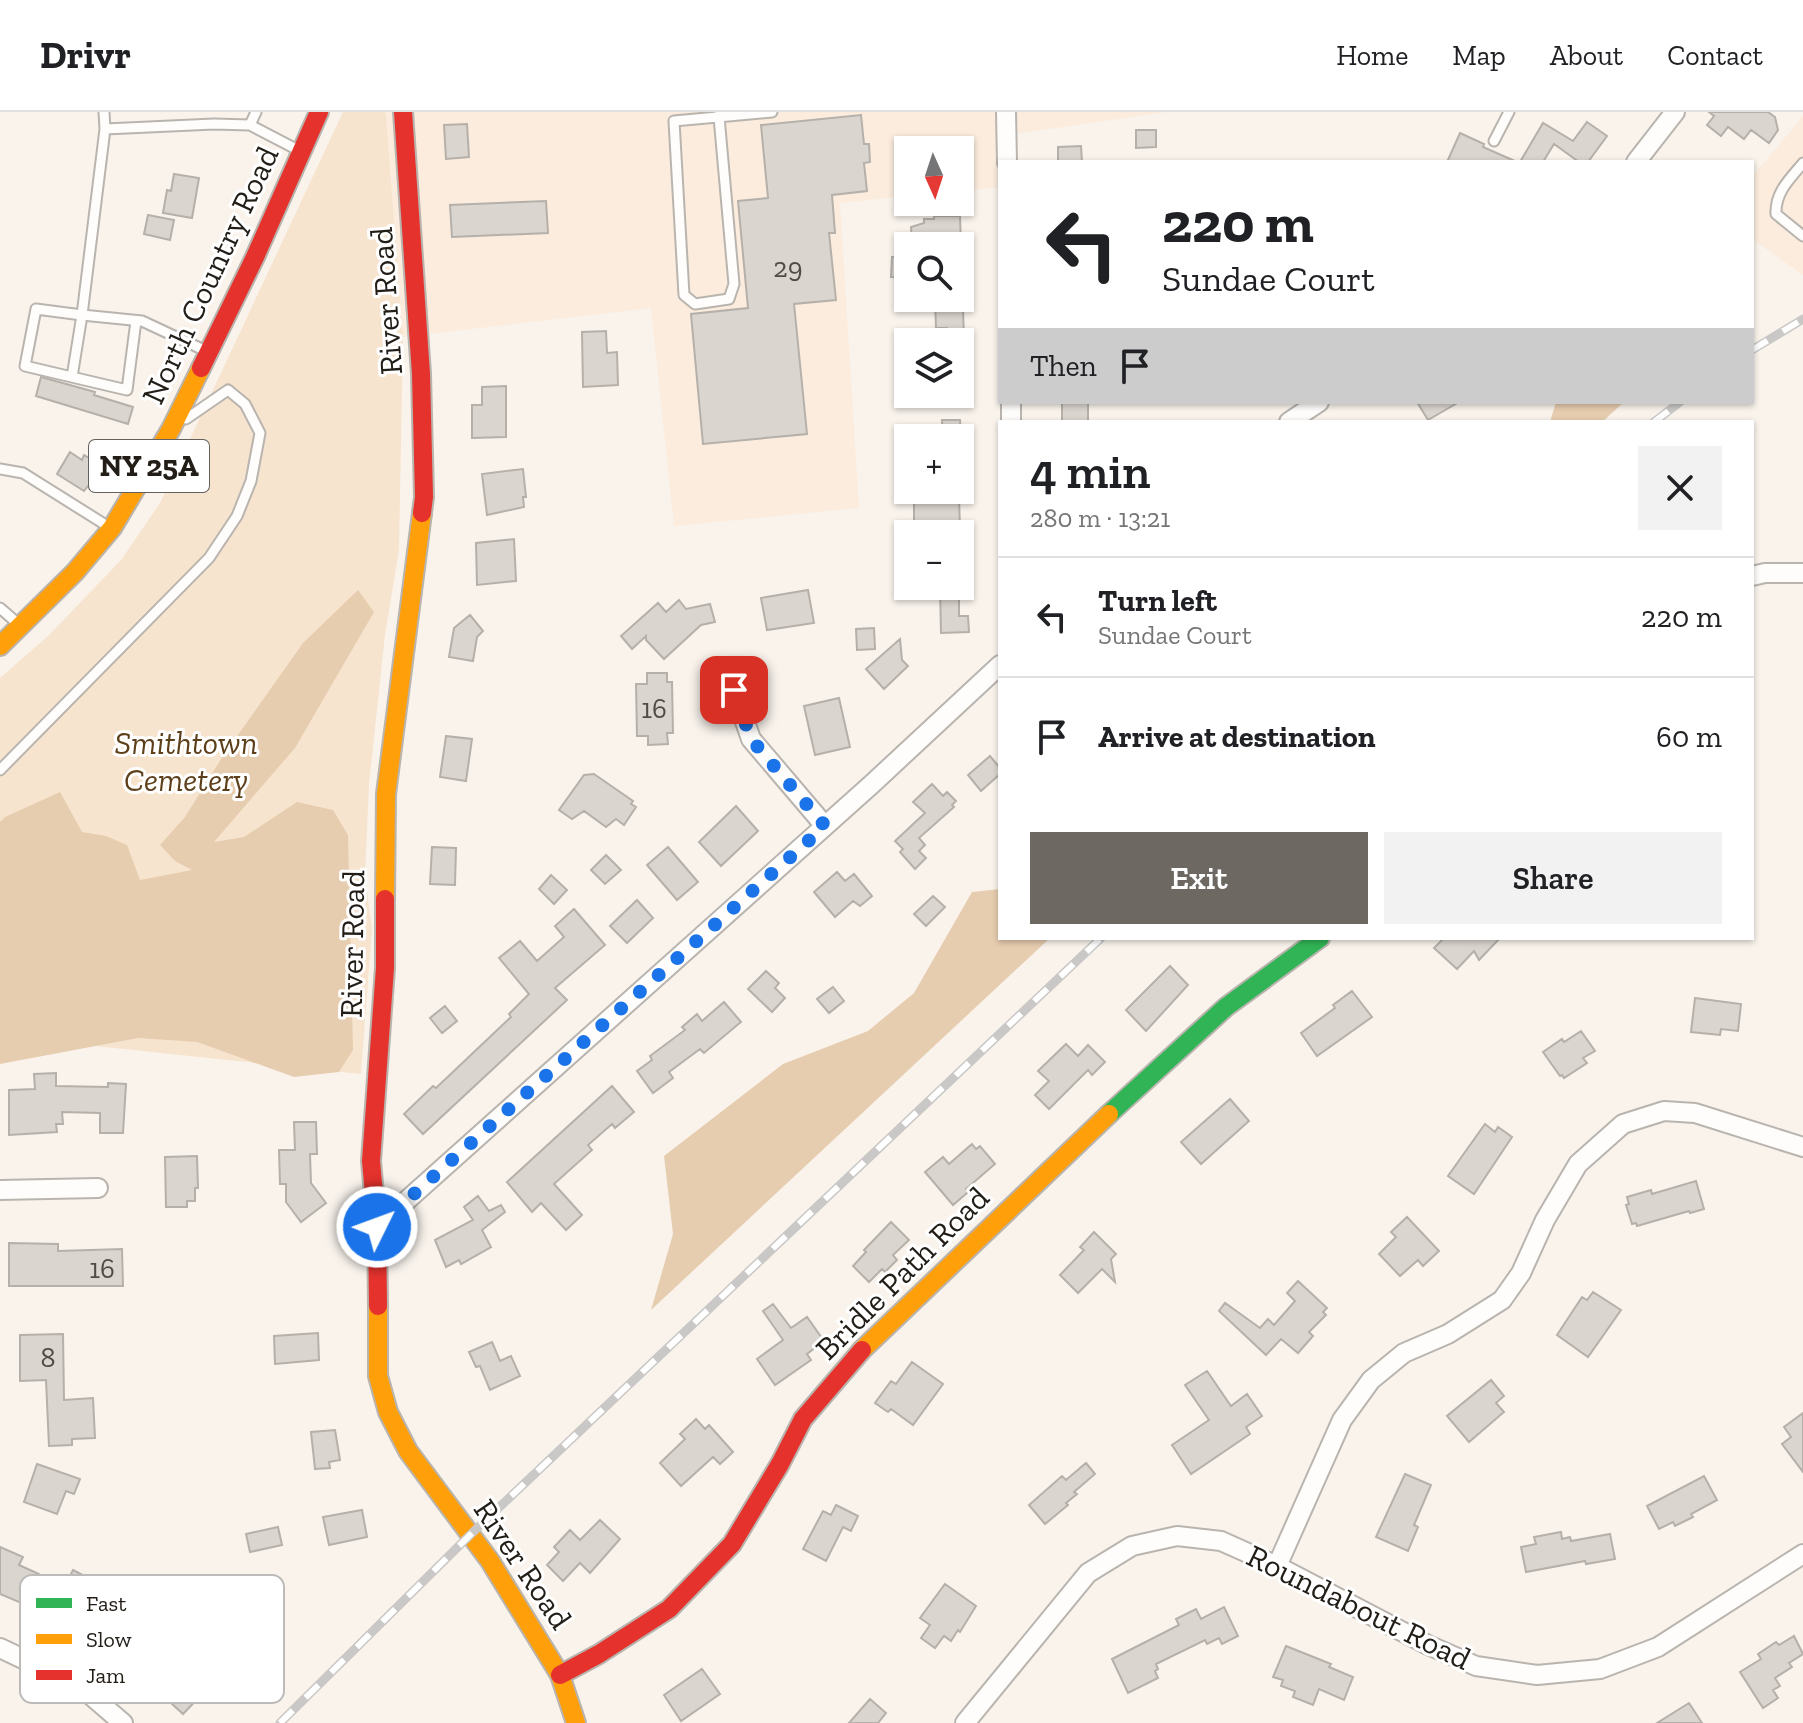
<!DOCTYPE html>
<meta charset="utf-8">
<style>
body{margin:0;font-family:"Zilla Slab",serif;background:#f2f2f2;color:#202124;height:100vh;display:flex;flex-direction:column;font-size:30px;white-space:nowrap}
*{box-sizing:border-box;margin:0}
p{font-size:26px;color:#757577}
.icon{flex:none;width:44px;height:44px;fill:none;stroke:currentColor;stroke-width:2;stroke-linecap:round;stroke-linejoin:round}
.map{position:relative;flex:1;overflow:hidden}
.panel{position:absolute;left:998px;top:308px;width:756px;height:520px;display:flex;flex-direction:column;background:#fff;border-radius:0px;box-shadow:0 2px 6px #0004}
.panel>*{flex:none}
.top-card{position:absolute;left:998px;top:48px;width:756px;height:244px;border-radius:0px;box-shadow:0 2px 6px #0004;background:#fff;color:#202124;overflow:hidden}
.needle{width:52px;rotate:177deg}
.tools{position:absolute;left:894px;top:24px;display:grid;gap:16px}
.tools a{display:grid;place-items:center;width:80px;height:80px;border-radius:0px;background:#fff;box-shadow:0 2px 6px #0004;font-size:40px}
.pin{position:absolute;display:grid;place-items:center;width:68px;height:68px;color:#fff;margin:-34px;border-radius:16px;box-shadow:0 4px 12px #0006}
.me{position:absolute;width:88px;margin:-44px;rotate:48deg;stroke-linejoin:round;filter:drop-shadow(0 0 6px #0008)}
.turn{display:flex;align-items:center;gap:28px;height:168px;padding:0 32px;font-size:36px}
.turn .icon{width:104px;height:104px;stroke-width:2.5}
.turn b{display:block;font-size:56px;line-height:68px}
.then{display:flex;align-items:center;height:76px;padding:0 32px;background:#0003;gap:16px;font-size:30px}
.round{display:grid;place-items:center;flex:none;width:84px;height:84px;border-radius:0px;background:#f2f2f2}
.overview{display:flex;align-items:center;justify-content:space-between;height:136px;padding:0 32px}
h1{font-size:48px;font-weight:600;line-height:60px}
.button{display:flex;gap:16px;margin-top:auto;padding:16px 32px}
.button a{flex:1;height:92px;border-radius:0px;background:#6d6862;color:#fff;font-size:32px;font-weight:600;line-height:92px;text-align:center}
.button a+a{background:#f2f2f2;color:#202124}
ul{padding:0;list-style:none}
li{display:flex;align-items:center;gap:24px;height:120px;padding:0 32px;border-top:2px solid #e0e0e0}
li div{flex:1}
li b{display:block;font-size:30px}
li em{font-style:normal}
header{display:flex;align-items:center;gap:48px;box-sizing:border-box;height:112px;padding:0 40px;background:#fff;border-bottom:2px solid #e0e0e0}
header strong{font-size:38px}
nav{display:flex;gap:44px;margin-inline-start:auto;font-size:28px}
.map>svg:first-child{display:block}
</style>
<header>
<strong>Drivr</strong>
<nav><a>Home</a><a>Map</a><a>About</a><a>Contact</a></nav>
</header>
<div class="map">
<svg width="1803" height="1611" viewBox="0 0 1803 1611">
<rect width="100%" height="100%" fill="#f9f3ec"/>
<path fill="#fbecdd" d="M385,0H1167L1015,22L1000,50V75L960,79V38H908V84L840,91L859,396L674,414L651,196L403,225Z
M1803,4V163L1752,127V65Z"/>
<path fill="#f7e4cf" d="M343,0H385L386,5L403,225L399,438L385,523L369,673L365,764L372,816L361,962L0,924V566L49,523L121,448L160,391Z"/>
<path fill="#e7cdaf" d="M1556,290H1624L1602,310H1550Z
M358,478L374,500L295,636L214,730L244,725L297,690L333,698L348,723L353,938L339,960L294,965L197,930L138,926L0,952V710L5,705L60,680L82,720L106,724L127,733L140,768L192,758L175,749L160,733L185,705L223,644L303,531Z
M1000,777V826H1050L651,1198L673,1122L664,1044L783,952L868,919L914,881L972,780Z"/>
<path fill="#dbd5cf" stroke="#b5b0aa" stroke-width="2" d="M1709,0H1768L1775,5L1778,18L1769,31L1751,18L1744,27L1728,15L1721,24L1707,13L1714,4Z
M861,3L864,32H869L870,50L864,51L867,79L832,83L835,121H829L836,188L794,192L807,322L703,332L691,202L748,196L738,89L768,86L761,13Z
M1587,10L1607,24L1588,50H1579L1554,32L1543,50H1520L1543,11L1573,29Z
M467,12L469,45L446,47L444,13Z
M1136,18H1156V35L1136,36Z
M1460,21L1484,32L1483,35L1517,50H1447Z
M1081,34L1082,50H1058V35Z
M174,62L199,66L192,106L163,101L167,78L171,79Z
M546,89L548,121L452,125L450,93Z
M148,103L174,108L170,128L144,122Z
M934,104H960L961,134H912L911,115L924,111V107H934Z
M892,145H908V166L891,165Z
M935,189H960V198H963L964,226H947V216H936Z
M606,219L607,241L617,240L618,273L583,275L582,220Z
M41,265L95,280L94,283L133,295L128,312L36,284Z
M506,274V325L472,326V293H482V275Z
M1062,290H1088V310H1062Z
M1417,290H1459L1428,308Z
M942,308H960L961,326H943Z
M70,340L82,348L84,343L107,357L106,360L109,362L98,380L88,374L84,379L57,362Z
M523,357L526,385H523L524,395L487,403L482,362Z
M959,384L960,418L914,419V385Z
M514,427L516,469L477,473L476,431Z
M940,474H959V504H968L969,520L941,521Z
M808,478L814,511L767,518L761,486Z
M679,488L686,497L710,492L715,510L701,513L664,547L646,528V524L632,537L621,524L658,491L666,500Z
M470,503L483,519L477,525L473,549L449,545L454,516Z
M874,516L875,537L857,538L856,517Z
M900,527L902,548L908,554L884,577L866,557Z
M647,561H667V570H672L673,621H667L668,632L648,633V624H637L636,572H647Z
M839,586L850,635L815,643L804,594Z
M446,624L472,627L466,669L440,665Z
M990,644L1000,656V662L981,679L968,663Z
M594,662L633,689L631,692L636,695L624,713L616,707L606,715L584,699L572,707L559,698L584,663Z
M932,672L943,684L947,680L956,689L952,693L954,695L919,726L925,733L919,739L926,746L915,757L900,740L903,737L895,729L925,701L913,690Z
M736,694L758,719L721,754L699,730Z
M432,735L456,736L455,773L430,772Z
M668,735L698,770L677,788L647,753Z
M606,743L621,758L605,772L591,758Z
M837,760L845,769L854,762L872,784L860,794L853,789L835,805L814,780Z
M551,763L567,778L554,792L539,777Z
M933,784L945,795L926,814L914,802Z
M637,788L653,806L627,831L610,814Z
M574,797L605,833L555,876L567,888L423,1022L404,1002L433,974L436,976L511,905L509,902L529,882L499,846L520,829L537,849L564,825L555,814Z
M1444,826H1500L1479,848L1474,839L1457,857L1434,836Z
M1170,854L1188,873L1146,919L1126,898Z
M766,859L779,871L775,876L785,886L772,900L748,877Z
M833,875L844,889L829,901L817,887Z
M1352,879L1372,905L1317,944L1301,921L1335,896L1333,893Z
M1695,886L1741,892L1738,919L1721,917L1720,923L1691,920Z
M724,890L741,910L704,941L700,937L669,960L673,966L653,981L637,959L652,948L650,944L685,918L682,915L697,902L702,909Z
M445,894L457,909L442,921L430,906Z
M1581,919L1595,939L1583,946L1587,951L1564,966L1562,963L1560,964L1543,940L1562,927L1564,930Z
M1066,932L1078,944L1088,933L1105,950L1092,963L1088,958L1049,997L1035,983L1049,969L1038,959Z
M56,961V974L108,975V971L126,972L123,1021H100V1001L62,1000L63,1012H56L57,1020L9,1023V978L35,977L34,962Z
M612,974L634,1000L615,1016L612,1012L588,1033L592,1038L554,1072L582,1103L566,1118L541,1091L532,1100L507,1070Z
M1230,987L1249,1009L1201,1052L1181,1030Z
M294,1010H316L317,1042H310L311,1071L326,1091L301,1110L286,1090V1072H280L279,1038H295Z
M1485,1012L1495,1020L1498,1015L1512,1025L1474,1082L1448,1064Z
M972,1032L976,1037L980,1034L995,1052L966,1077L968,1080L953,1093L925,1060L943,1045L949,1052Z
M197,1044L198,1076H195V1089H187V1095H166L165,1045Z
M1696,1069L1704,1097L1690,1101L1689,1099L1637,1114L1636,1111L1632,1112L1626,1093L1629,1092L1627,1085L1651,1078L1652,1082Z
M478,1084L489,1099L501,1093L505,1100L482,1118L491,1135L461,1152L459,1148L446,1155L435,1128L473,1108L464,1095Z
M1407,1105L1439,1139L1423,1154L1418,1148L1400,1164L1379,1142L1396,1125L1391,1120Z
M891,1110L909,1128L893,1143L897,1148L885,1160L882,1157L869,1170L853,1154L866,1140L864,1138Z
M1094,1120L1116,1142L1111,1147L1115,1170L1102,1157L1078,1181L1060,1163L1084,1138L1080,1135Z
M9,1131L58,1132V1139L122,1137L123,1174H9Z
M1298,1169L1327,1196L1323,1200L1326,1203L1309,1220L1313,1224L1298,1241L1281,1227L1266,1243L1219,1199L1225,1191L1260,1216L1268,1207L1274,1213L1295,1189L1287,1181Z
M1593,1180L1621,1198L1588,1245L1557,1223L1582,1185L1587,1188Z
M773,1192L791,1216L807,1205L824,1229L807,1242L811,1248L775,1273L757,1247L783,1228L763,1199Z
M318,1221L319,1248L275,1252L274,1224Z
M63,1222L64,1288L93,1286L95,1326L72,1327V1333L49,1334L46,1268L20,1269V1223Z
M492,1230L500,1249L511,1244L520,1264L490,1278L480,1254L476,1255L469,1240Z
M912,1250L943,1272L913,1313L891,1297L888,1300L875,1291L891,1269L896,1272Z
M1207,1259L1231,1294L1247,1282L1262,1304L1246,1315L1250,1322L1191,1362L1172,1333L1209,1308L1185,1273Z
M1491,1268L1504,1284L1496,1291L1504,1300L1469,1330L1447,1304Z
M1803,1301V1360L1782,1332L1791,1325L1784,1315Z
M696,1307L705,1317L709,1313L733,1340L720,1352L713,1345L681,1374L660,1351L685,1327L680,1322Z
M335,1318L340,1348L329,1350L330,1356L315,1357L311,1320Z
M1086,1351L1095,1362L1074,1380L1077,1382L1066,1391L1068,1393L1045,1412L1029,1393L1062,1364L1066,1368Z
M37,1352L80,1367L74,1382L66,1379L57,1402L24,1390Z
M1405,1362L1431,1373L1414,1413L1418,1415L1408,1439L1376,1425Z
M1704,1364L1717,1388L1691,1402L1693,1405L1675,1414L1673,1410L1659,1417L1647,1394Z
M836,1393L858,1404L851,1419L843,1415L826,1449L803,1437L823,1399L831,1403Z
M362,1398L367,1425L329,1433L323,1405Z
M600,1408L620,1427L590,1461L580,1451L563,1469L547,1453L559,1440L554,1435L570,1418L580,1428Z
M278,1415L282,1433L250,1440L246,1422Z
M1561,1420L1562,1427L1570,1425L1571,1429L1610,1422L1615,1447L1586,1452L1585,1449L1526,1460L1521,1435L1536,1432L1534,1425Z
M0,1435L23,1445L19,1453L39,1462L26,1493L0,1482Z
M73,1458L90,1467L83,1480L102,1489L86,1521L50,1503Z
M945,1472L976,1494L960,1520L958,1518L951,1529L944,1524L935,1536L921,1526L930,1513L920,1506Z
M1224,1495L1238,1524L1222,1532L1219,1526L1207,1532L1205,1528L1156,1552L1158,1557L1155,1559L1158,1566L1128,1581L1112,1547L1179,1513L1176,1507L1196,1497L1201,1507Z
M137,1497L150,1510L142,1518L176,1549L186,1539L210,1562L201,1571L207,1577L183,1602L105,1530Z
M1794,1524L1803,1542L1789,1551L1792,1555L1775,1566L1780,1574L1773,1578L1778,1586L1763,1596L1740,1560L1761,1547L1758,1542L1776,1530L1779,1533Z
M1286,1534L1331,1552L1329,1555L1353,1565L1344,1588L1319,1577L1313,1593L1293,1585L1295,1579L1281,1574L1283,1568L1273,1565Z
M702,1557L720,1582L681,1609L664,1583Z
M870,1587L886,1601L878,1611H849Z
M1689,1591L1702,1611H1657Z"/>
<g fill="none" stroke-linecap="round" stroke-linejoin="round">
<g stroke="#b9b4ae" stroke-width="13">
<path id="lane" d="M104,0L105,17
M720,0L719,5L734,172L729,187L695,192L684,183L674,9L772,0
M250,13L298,38
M1494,29L1509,0
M1803,51C1790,67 1775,80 1776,102L1803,124
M204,238L142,209L82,203L105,17L214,12L250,13L256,0
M72,265L82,203L36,197L25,254L127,278L136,209
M0,357L23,361L109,415
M0,496L16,510
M0,658L209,446L237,404L251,369L260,321L245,292L228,278L186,307"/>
</g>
<g stroke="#b9b4ae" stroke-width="22">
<path id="street" d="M1006,0L1007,50
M1636,50L1675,0
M1011,290V310
M1289,310L1319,290
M1752,464L1765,461H1803
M734,578L751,627L825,714
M0,1078L98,1076
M377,1115L872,672L1000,553
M1277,1454L1342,1308L1371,1268L1404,1241L1448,1222L1502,1188L1521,1161L1545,1108L1578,1052L1623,1012L1664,999L1695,1001L1803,1035
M0,1536L80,1574L123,1611
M965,1611L1088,1461L1132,1434L1177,1424L1221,1429L1277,1454L1428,1533L1476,1554L1537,1563L1600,1557L1658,1535L1803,1442"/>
</g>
<g stroke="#b9b4ae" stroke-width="22">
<path id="fast" d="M1109,1002L1226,895L1320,826"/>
</g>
<g stroke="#b9b4ae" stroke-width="22">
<path id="slow" d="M0,534L75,460L112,416L171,317L201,256
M385,787L386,682L422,401
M378,1194V1264L388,1300L408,1339L490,1449L560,1563L576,1611
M862,1238L1109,1002"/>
</g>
<g stroke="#b9b4ae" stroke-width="22">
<path id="jam" d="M403,0L421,262L424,385L422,401
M201,256L255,145L319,0
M378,1194L377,1115L371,1049L385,856V787
M560,1563L599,1542L669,1497L732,1432L780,1352L803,1307L862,1238"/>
</g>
<use href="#lane" stroke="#fefdfc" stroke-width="9"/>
<use href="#street" stroke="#fefdfc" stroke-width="18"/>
<use href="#fast" stroke="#30b455" stroke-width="18"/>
<use href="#slow" stroke="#ff9f0a" stroke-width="18"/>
<use href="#jam" stroke="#e5322d" stroke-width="18"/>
<g stroke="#c9c8c6" stroke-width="9">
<path id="rail" d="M1752,238L1803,207
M1654,310L1680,290
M280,1611L470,1423L1101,826"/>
</g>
<use href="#rail" stroke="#fff" stroke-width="6" stroke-dasharray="18" stroke-linecap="butt"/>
</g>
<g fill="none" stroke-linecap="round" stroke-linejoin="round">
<path stroke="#1a73e8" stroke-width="14" stroke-dasharray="0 25.2" d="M377,1115L825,714L751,627L734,578"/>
</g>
<g text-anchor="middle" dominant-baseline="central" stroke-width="6" stroke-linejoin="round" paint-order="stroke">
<g font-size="28" fill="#504b45">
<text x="788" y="155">29</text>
<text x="654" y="596">16</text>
<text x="102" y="1156">16</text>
<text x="48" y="1245">8</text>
</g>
<rect fill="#fff" stroke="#64615d" stroke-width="2" x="89" y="328" width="120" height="52" rx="6"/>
<g font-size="30" font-weight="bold" fill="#221d17">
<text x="149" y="354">NY 25A</text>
</g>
<g font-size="32" fill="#221d17" stroke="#fff">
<text transform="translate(210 163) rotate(-65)">North Country Road</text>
<text transform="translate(386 189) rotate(-94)">River Road</text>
<text transform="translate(352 832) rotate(-89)">River Road</text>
<text transform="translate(902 1161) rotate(-45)">Bridle Path Road</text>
<text transform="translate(523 1452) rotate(56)">River Road</text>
<text transform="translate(1359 1495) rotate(26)">Roundabout Road</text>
</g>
<g font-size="32" font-style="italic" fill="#5d3f1a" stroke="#fff">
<text x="186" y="631">Smithtown<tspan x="186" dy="37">Cemetery</tspan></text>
</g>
</g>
<rect x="20" y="1463" width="264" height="128" rx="12" fill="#fff" stroke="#bdbbb9" stroke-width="2"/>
<rect x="36" y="1486" width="36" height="10" fill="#30b455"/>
<rect x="36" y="1522" width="36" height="10" fill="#ff9f0a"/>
<rect x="36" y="1558" width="36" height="10" fill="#e5322d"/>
<g font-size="22" fill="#221d17">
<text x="86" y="1499">Fast</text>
<text x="86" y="1535">Slow</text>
<text x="86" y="1571">Jam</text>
</g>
</svg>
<div class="tools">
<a><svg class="needle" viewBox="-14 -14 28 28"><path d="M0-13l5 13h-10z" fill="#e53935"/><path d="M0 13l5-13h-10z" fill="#757577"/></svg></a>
<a><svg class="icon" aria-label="search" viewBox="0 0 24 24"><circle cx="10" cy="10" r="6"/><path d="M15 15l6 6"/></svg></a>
<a><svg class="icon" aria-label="layers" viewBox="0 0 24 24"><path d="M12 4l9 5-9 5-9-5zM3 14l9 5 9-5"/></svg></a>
<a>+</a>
<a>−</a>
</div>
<div class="pin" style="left:734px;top:578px;background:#d93025"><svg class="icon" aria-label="arrive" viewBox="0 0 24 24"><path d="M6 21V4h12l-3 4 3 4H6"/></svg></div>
<svg class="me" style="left:377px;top:1115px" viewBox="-20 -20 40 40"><circle r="17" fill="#1a73e8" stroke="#fff" stroke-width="3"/><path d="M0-11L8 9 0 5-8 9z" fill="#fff"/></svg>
<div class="top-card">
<div class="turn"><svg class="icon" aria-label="left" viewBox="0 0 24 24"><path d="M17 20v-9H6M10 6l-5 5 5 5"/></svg><div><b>220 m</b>Sundae Court</div></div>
<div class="then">Then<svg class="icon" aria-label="arrive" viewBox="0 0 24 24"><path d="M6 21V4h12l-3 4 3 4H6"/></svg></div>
</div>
<section class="panel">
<div class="overview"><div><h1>4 min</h1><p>280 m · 13:21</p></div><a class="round"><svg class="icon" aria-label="close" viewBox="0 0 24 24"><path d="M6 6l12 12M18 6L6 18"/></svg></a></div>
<ul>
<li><svg class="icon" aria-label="left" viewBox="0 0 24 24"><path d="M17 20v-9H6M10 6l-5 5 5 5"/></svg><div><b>Turn left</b><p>Sundae Court</p></div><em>220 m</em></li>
<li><svg class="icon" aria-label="arrive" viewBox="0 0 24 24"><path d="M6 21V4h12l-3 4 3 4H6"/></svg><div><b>Arrive at destination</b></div><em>60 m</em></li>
</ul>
<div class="button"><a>Exit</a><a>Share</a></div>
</section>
</div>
